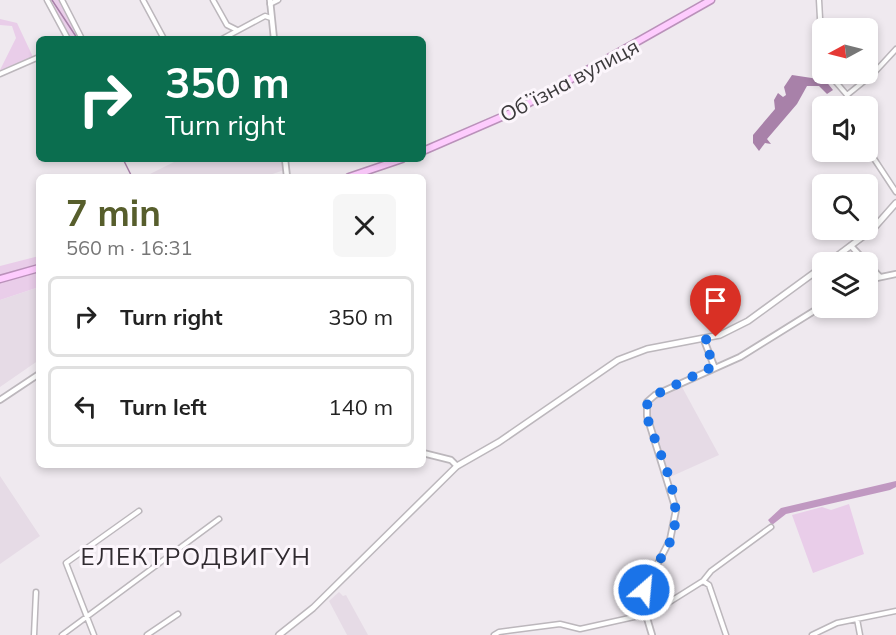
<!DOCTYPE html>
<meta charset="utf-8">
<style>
body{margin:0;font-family:Mulish,sans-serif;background:#f6f6f6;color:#222;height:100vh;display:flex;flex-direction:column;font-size:22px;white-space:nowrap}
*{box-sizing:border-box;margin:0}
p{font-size:20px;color:#767676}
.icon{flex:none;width:33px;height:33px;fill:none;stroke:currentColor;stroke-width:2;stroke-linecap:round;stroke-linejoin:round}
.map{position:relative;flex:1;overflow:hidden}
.drawer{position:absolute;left:36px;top:174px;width:390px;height:294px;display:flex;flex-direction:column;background:#fff;border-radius:9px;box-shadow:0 3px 9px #0003}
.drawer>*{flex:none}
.top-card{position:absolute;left:36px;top:36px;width:390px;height:126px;border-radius:9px;box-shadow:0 3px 9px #0003;background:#0b6e4f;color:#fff;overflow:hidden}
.needle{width:39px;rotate:263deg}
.tools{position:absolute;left:812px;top:18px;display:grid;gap:12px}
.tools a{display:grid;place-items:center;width:66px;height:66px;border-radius:9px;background:#fff;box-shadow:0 3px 9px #0003;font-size:30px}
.pin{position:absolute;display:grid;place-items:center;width:51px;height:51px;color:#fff;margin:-62px -26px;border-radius:50% 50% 50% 0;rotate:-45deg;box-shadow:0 0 6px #0007}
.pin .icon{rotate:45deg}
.me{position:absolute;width:66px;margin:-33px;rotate:27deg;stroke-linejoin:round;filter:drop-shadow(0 0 4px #0008)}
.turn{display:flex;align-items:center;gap:21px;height:126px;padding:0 30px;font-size:27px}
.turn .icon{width:78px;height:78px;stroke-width:2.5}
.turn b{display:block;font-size:42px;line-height:51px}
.round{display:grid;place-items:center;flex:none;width:63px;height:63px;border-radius:9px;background:#f6f6f6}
.summary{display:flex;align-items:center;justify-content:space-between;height:102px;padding:0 30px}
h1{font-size:36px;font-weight:700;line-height:45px;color:#575e2c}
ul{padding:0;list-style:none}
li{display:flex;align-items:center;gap:18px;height:81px;margin:0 12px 9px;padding:0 18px;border:3px solid #e0e0e0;border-radius:9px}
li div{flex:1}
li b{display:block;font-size:22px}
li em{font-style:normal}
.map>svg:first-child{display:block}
</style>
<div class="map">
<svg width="896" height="635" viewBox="0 0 896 635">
<rect width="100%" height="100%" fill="#efe9ef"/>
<path fill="#e6dbe6" d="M180,159H282L284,170L264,177L146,176Z
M39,287V360L0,387V300Z
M682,387L719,455L670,477L647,408L649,401Z
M0,476L40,536L0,564Z
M339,592L343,596L346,595L368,635H347L329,601Z"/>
<path fill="#e9cde9" d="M51,0H60L80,39H71Z
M0,19L17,23L33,57L3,70H0L16,38L12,26L0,25Z
M39,256V264L0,275V266Z
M39,272V287L0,300V283Z
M849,504L864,554L813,573L792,515L822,507L831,510Z"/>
<path fill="#c098c1" d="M896,481V487L890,490L786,514L772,525L768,520L781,508Z"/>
<path fill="#a881a9" d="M792,75L825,80L833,90L827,94L819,86H807L797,104L767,139L771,144L765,143L759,151L753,143V135L775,109L774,100L778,93L783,97L786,95L784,87Z"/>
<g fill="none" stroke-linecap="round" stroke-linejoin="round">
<path stroke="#a881a9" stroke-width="1.5" d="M52,0L77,38
M123,159L132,177"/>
<g stroke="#bcb7bc" stroke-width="7">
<path id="minor" d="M47,0L68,39
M62,0L82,39
M143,0L164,39
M213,0L227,25L237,30
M819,0L822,55
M270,4L278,0
M222,39L265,16L271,18
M0,74L39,57
M829,74L847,95L852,106
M847,95L873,74L896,49
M867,148L896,192
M703,581L709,585L726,635
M857,619L860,635
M34,635L36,592
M62,635L219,519
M94,635L66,563L139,511
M147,635L178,614
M494,635L499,632L560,624L580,629L652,613L703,581L711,571L771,527
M812,635L837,623L896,611"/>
</g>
<g stroke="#bcb7bc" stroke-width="8">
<path id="tertiary" d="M270,0L274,39
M285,159L287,177
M851,246L879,276
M867,277L868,263
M867,280L896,274
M704,340L714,366
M0,400L39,374
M423,453L451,460L457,466
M652,635L644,608V590L670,540L676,510L647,416V402L655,395L740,357L822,306"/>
</g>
<g stroke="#bcb7bc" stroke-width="8">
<path id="secondary" d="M829,262L873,229L896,203
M279,635L313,608L457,466L499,442L618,360L647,349L720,335L748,321L822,267"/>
</g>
<g stroke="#ba91ba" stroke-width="9">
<path id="trunk" d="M423,151L513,112L711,0
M349,177L402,159
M0,279L39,268"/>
</g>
<use href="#minor" stroke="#fff" stroke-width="4"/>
<use href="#tertiary" stroke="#fff" stroke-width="4.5"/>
<use href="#secondary" stroke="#fff" stroke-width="5"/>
<use href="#trunk" stroke="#feccfe" stroke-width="6"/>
</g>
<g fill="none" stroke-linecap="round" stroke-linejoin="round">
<path stroke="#1a73e8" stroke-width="10" stroke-dasharray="0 18" d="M644,590C650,571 665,556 672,537C685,498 658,453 647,417L646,406L655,395L714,366L704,340L716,337"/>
</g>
<g text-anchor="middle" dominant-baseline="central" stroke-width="6" stroke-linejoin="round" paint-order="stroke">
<g font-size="21" fill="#3d3b3d" stroke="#fcf6fc">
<text transform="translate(569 80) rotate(-28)">Обʼїзна вулиця</text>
</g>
<g font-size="24" letter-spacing="1.5" fill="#302b30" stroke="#fcf6fc">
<text x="196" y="556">ЕЛЕКТРОДВИГУН</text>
</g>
</g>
</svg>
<div class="tools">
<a><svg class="needle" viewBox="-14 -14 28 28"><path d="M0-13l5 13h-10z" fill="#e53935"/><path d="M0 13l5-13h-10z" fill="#767676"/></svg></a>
<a><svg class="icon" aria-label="sound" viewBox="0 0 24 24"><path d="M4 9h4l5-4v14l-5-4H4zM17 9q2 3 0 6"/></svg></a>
<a><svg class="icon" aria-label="search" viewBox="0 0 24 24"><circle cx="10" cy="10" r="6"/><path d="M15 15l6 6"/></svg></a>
<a><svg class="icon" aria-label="layers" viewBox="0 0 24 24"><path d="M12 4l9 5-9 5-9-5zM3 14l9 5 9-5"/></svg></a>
</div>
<div class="pin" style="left:716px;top:337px;background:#d93025"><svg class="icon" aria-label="arrive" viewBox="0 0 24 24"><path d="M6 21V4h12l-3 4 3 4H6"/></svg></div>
<svg class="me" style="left:644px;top:590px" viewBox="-20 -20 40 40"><circle r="17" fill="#1a73e8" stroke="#fff" stroke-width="3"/><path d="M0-11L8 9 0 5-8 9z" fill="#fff"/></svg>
<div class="top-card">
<div class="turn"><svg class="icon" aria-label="right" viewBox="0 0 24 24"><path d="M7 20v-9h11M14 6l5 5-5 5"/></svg><div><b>350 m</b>Turn right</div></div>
</div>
<section class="drawer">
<div class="summary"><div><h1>7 min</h1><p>560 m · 16:31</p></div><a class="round"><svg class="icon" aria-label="close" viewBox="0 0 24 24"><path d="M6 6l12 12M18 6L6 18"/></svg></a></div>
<ul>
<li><svg class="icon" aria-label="right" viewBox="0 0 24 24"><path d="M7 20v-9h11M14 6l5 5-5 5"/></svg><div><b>Turn right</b></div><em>350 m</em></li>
<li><svg class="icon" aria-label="left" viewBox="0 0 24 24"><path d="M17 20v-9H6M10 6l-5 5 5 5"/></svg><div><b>Turn left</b></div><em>140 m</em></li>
</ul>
</section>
</div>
